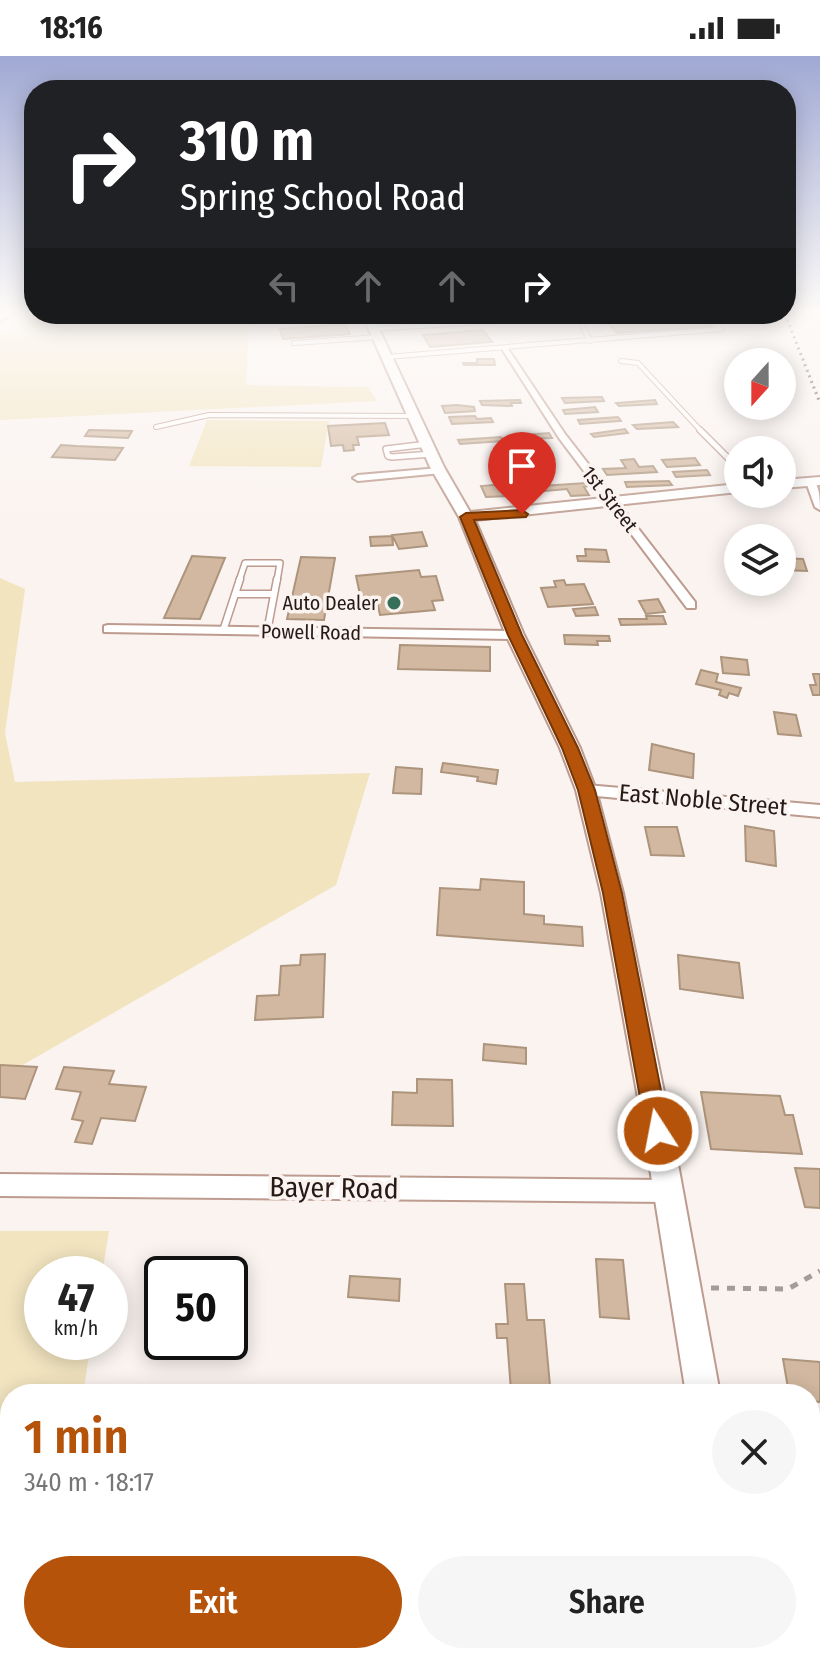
<!DOCTYPE html>
<meta charset="utf-8">
<style>
body{margin:0;font-family:"Fira Sans Condensed",sans-serif;background:#f6f6f6;color:#222;height:100vh;display:flex;flex-direction:column;font-size:30px;white-space:nowrap}
*{box-sizing:border-box;margin:0}
p{font-size:26px;color:#767676}
.icon{flex:none;width:44px;height:44px;fill:none;stroke:currentColor;stroke-width:2;stroke-linecap:round;stroke-linejoin:round}
.map{position:relative;flex:1;overflow:hidden}
.panel{position:absolute;left:0px;top:1328px;width:820px;height:280px;display:flex;flex-direction:column;background:#fff;border-radius:32px 32px 0 0;box-shadow:0 4px 20px #0003}
.panel>*{flex:none}
.guide{position:absolute;left:24px;top:24px;width:772px;height:244px;border-radius:32px;box-shadow:0 4px 20px #0003;background:#202124;color:#fff;overflow:hidden}
.needle{width:52px;rotate:201deg}
.fabs{position:absolute;left:724px;top:292px;display:grid;gap:16px}
.fabs a{display:grid;place-items:center;width:72px;height:72px;border-radius:50%;background:#fff;box-shadow:0 4px 20px #0003;font-size:40px}
.speed{position:absolute;left:24px;top:1200px;display:flex;gap:16px;font-size:40px;font-weight:700;text-align:center}
.speed>*{display:grid;place-content:center;width:104px;height:104px;border-radius:50%;background:#fff;box-shadow:0 4px 20px #0003;line-height:1}
.speed small{font-size:20px;font-weight:400}
.speed .limit{border:4px solid #111;border-radius:12px;background:#fff;color:#111}
.pin{position:absolute;display:grid;place-items:center;width:68px;height:68px;color:#fff;margin:-82px -34px;border-radius:50% 50% 50% 0;rotate:-45deg;box-shadow:0 0 8px #0007}
.pin .icon{rotate:45deg}
.me{position:absolute;width:88px;margin:-44px;rotate:349deg;stroke-linejoin:round;filter:drop-shadow(0 0 6px #0008)}
.turn{display:flex;align-items:center;gap:28px;height:168px;padding:0 24px;font-size:36px}
.turn .icon{width:104px;height:104px;stroke-width:2.5}
.turn b{display:block;font-size:56px;line-height:68px}
.lanes{display:flex;align-items:center;height:76px;padding:0 24px;background:#0003;justify-content:center;gap:40px;direction:ltr}
.lanes .off{opacity:.35}
.round{display:grid;place-items:center;flex:none;width:84px;height:84px;border-radius:42px;background:#f6f6f6}
.summary{display:flex;align-items:center;justify-content:space-between;height:136px;padding:0 24px}
h1{font-size:48px;font-weight:600;line-height:60px;color:#b45309}
.cta{display:flex;gap:16px;margin-top:auto;padding:16px 24px}
.cta a{flex:1;height:92px;border-radius:48px;background:#b45309;color:#fff;font-size:32px;font-weight:600;line-height:92px;text-align:center}
.cta a+a{background:#f6f6f6;color:#222}
.status{display:flex;justify-content:space-between;align-items:center;height:56px;padding:0 40px;background:#fff;direction:ltr}
.status svg{height:22px;fill:currentColor}
.map>svg:first-child{display:block}
</style>
<div class="status"><b>18:16</b><svg viewBox="0 0 49 12"><path d="M0 12V9h3v3zM5 12V6h3v6zM10 12V3h3v9zM15 12V0h3v12zM26 1h20v11H26zM47 4h2v5h-2z"/></svg></div>
<div class="map">
<svg width="820" height="1608" viewBox="0 0 820 1608">
<rect width="100%" height="100%" fill="#faf3f0"/>
<path fill="#f2e4bf" d="M49,258H322L249,269L246,329L368,331L377,345L0,364V281Z
M207,364L329,365L321,411L189,410Z
M0,522L25,533L5,677L15,726L370,717L336,829L0,1022Z
M0,1175H109L102,1218H42V1286H91L83,1338H10V1598H41L39,1608H0Z"/>
<path fill="#d2b8a0" stroke="#ad947c" stroke-width="2" d="M600,258H697L711,270L617,277Z
M345,268L350,278L283,283L280,273Z
M483,274L492,286L430,291L423,279Z
M477,303H494L495,309H464L463,307H477Z
M602,341L604,345L565,347L562,342Z
M520,344L521,347H511L512,350L482,349L480,345Z
M655,344L657,348L619,350L616,347Z
M457,349L474,351L475,355L445,357L442,350Z
M595,351L598,356L565,358L563,354Z
M475,360L477,363L491,362L493,366L452,368L449,361Z
M618,361L621,365L580,368L578,364Z
M673,366L678,371L637,373L633,369Z
M385,367L389,379L357,381L359,389H353L354,394L344,395L343,389L331,390L328,370Z
M625,373L628,377L594,381L591,378Z
M89,374L132,375L128,382L85,380Z
M549,377L552,382L509,383L508,380Z
M501,381L503,385L460,388L458,384Z
M61,389L76,390L123,392L115,404L52,401Z
M548,393L551,398L519,400L516,395Z
M695,402L700,409L667,411L662,404Z
M634,403L639,411L653,410L657,416L607,419L603,413L626,412L621,404Z
M707,414L710,419L676,421L673,416Z
M669,425L672,429L627,431L625,426Z
M586,427L588,430L584,431L589,439L571,440L567,433L545,435L542,430Z
M504,428L509,440L486,441L481,430Z
M422,476L427,490L399,493L392,479Z
M392,480L393,489L371,490L370,481Z
M585,493L606,494L609,506L578,505L577,500H586Z
M192,500L225,502L200,563L164,562Z
M301,501L335,502L324,564L287,563Z
M782,502L803,503L807,515L782,514Z
M419,514L421,521L436,520L443,544L432,545L435,554L380,559L377,546L362,548L356,520Z
M564,524L566,529L584,528L593,548L548,551L541,532L556,531L554,525Z
M658,543L665,556L646,558L639,545Z
M595,551L598,559L576,560L573,553Z
M646,560H663L666,568L621,569L619,563H647Z
M564,579L609,580L610,585H597L598,589L565,588Z
M400,589L490,591V615L398,613Z
M721,601L747,604L749,619L723,617Z
M701,614L718,618L716,626L741,632L738,640L729,637L727,642L719,639L721,634L696,628Z
M813,618H820V639H813L810,629H816Z
M774,656L796,659L801,680L778,678Z
M652,688L694,698L693,722L649,714Z
M443,707L498,714L496,728L477,725L478,721L441,716Z
M396,711L422,713L421,738L393,737Z
M745,770L774,775L776,810L746,805Z
M645,771H677L684,800L651,799Z
M481,823L524,826V858L544,860V868L582,871L583,890L437,879L440,832L480,834Z
M325,898L323,961L255,964L257,940L279,939L281,910L300,909L301,899Z
M678,899L739,907L743,942L680,933Z
M484,988L526,992V1008L483,1004Z
M0,1009L37,1011L25,1043L0,1041Z
M64,1011L114,1015L109,1028L146,1031L135,1065L101,1062L92,1088L75,1086L83,1065L72,1063L81,1036L56,1033Z
M417,1023L452,1024L453,1070L392,1069L393,1036L417,1037Z
M701,1036L780,1040L785,1059H793L802,1098L711,1093Z
M795,1112L820,1113V1152L805,1151Z
M596,1203L623,1204L629,1263L600,1261Z
M350,1220L400,1223L399,1245L348,1241Z
M505,1228H524L527,1264H544L550,1330H533L534,1338H501V1335H511L507,1282H497L496,1268H508Z
M783,1303L820,1306V1346L810,1345V1338H789Z
M810,1385L820,1386V1412H811Z"/>
<g fill="none" stroke-linecap="round" stroke-linejoin="round">
<g stroke="#bd9b8f" stroke-width="6">
<path id="lane-far3" d="M398,258L409,264L475,258
M576,258L590,285
M374,273L498,265
M294,287L378,281
M387,301L721,273L707,258
M621,305L638,307L702,376
M156,371L209,359L415,360"/>
</g>
<g stroke="#bd9b8f" stroke-width="8">
<path id="lane-far2" d="M700,374L738,412
M428,388L386,393L388,400L392,401L432,398
M239,525L245,507H280L277,525"/>
</g>
<g stroke="#bd9b8f" stroke-width="9">
<path id="lane-far1" d="M235,538H274
M223,575L240,523
M267,576L277,523"/>
</g>
<g stroke="#bd9b8f" stroke-width="17">
<path id="lane" d="M638,1598V1608"/>
</g>
<g stroke="#bd9b8f" stroke-width="4">
<path id="street" d="M502,293H508L565,378L695,546V552H687L559,382Z
M439,412L442,413V417L358,425L353,422L358,419Z
M811,423C820,428 820,443 820,454L815,451L806,426Z
M108,569L515,575L521,579L515,583L104,576V570Z
M586,729L820,749V761L586,739L579,734Z
M0,1118L668,1124L676,1127L679,1135L676,1143L668,1146L0,1140Z"/>
</g>
<g stroke="#bd9b8f" stroke-width="4">
<path id="secondary" d="M362,258H372L444,411L470,456L738,428V436L475,464L524,579L580,692L596,734L623,837L672,1075L720,1338H686L644,1075L601,837L576,734L560,692L506,579L459,461L430,411Z
M820,421V429L782,432V424Z
M727,1598H767L769,1608H729Z"/>
</g>
<g stroke="#bd9b8f" stroke-width="4">
<path id="highway" d="M0,257H15L0,265Z"/>
</g>
<path stroke="#a59c98" stroke-width="5" stroke-dasharray="8 8" stroke-linecap="butt" d="M711,1232L788,1233L820,1215"/>
<use href="#lane-far3" stroke="#fff" stroke-width="4"/>
<use href="#lane-far2" stroke="#fff" stroke-width="5"/>
<use href="#lane-far1" stroke="#fff" stroke-width="6"/>
<use href="#lane" stroke="#fff" stroke-width="13"/>
<use href="#street" fill="#fff" fill-rule="evenodd"/>
<use href="#secondary" fill="#fff" fill-rule="evenodd"/>
<use href="#highway" fill="#fff" fill-rule="evenodd"/>
<path stroke="#413530" stroke-width="3" stroke-dasharray="2 4" stroke-linecap="butt" d="M785,258L820,347"/>
</g>
<linearGradient id="sky" x2="0" y2="1"><stop stop-color="#a0a9d4"/><stop offset="0.53" stop-color="#fdfaf8"/><stop offset="1" stop-color="#fdfaf8" stop-opacity="0"/></linearGradient>
<rect width="820" height="482" fill="url(#sky)"/>
<path fill="#b45309" stroke="#753606" stroke-width="2" d="M522,454L528,458L526,461L474,464L522,579L578,692L595,734L622,837L669,1075L666,1083L658,1086L650,1083L646,1075L603,837L578,734L562,692L508,579L460,461L466,457Z"/>
<circle fill="#367059" stroke="#faf3f0" stroke-width="3" cx="394" cy="547" r="8"/>
<g text-anchor="middle" dominant-baseline="central" stroke-width="7" stroke-linejoin="round" paint-order="stroke">
<g font-size="20" fill="#271a15" stroke="#faf3f0">
<text transform="translate(610 443) rotate(52)">1st Street</text>
<text transform="translate(311 576) rotate(1)">Powell Road</text>
</g>
<g font-size="20" fill="#271a15" stroke="#faf3f0" text-anchor="end">
<text x="378" y="547">Auto Dealer</text>
</g>
<g font-size="24" fill="#271a15" stroke="#faf3f0">
<text transform="translate(703 744) rotate(5)">East Noble Street</text>
</g>
<g font-size="28" fill="#271a15" stroke="#faf3f0">
<text transform="translate(334 1132) rotate(1)">Bayer Road</text>
</g>
</g>
</svg>
<div class="fabs">
<a><svg class="needle" viewBox="-14 -14 28 28"><path d="M0-13l5 13h-10z" fill="#e53935"/><path d="M0 13l5-13h-10z" fill="#767676"/></svg></a>
<a><svg class="icon" aria-label="sound" viewBox="0 0 24 24"><path d="M4 9h4l5-4v14l-5-4H4zM17 9q2 3 0 6"/></svg></a>
<a><svg class="icon" aria-label="layers" viewBox="0 0 24 24"><path d="M12 4l9 5-9 5-9-5zM3 14l9 5 9-5"/></svg></a>
</div>
<div class="speed"><div>47<small>km/h</small></div><div class="limit">50</div></div>
<div class="pin" style="left:522px;top:458px;background:#d93025"><svg class="icon" aria-label="arrive" viewBox="0 0 24 24"><path d="M6 21V4h12l-3 4 3 4H6"/></svg></div>
<svg class="me" style="left:658px;top:1075px" viewBox="-20 -20 40 40"><circle r="17" fill="#b45309" stroke="#fff" stroke-width="3"/><path d="M0-11L8 9 0 5-8 9z" fill="#fff"/></svg>
<div class="guide">
<div class="turn"><svg class="icon" aria-label="right" viewBox="0 0 24 24"><path d="M7 20v-9h11M14 6l5 5-5 5"/></svg><div><b>310 m</b>Spring School Road</div></div>
<div class="lanes"><svg class="icon off" aria-label="left" viewBox="0 0 24 24"><path d="M17 20v-9H6M10 6l-5 5 5 5"/></svg><svg class="icon off" aria-label="ahead" viewBox="0 0 24 24"><path d="M12 20V5M6 11l6-6 6 6"/></svg><svg class="icon off" aria-label="ahead" viewBox="0 0 24 24"><path d="M12 20V5M6 11l6-6 6 6"/></svg><svg class="icon" aria-label="right" viewBox="0 0 24 24"><path d="M7 20v-9h11M14 6l5 5-5 5"/></svg></div>
</div>
<section class="panel">
<div class="summary"><div><h1>1 min</h1><p>340 m · 18:17</p></div><a class="round"><svg class="icon" aria-label="close" viewBox="0 0 24 24"><path d="M6 6l12 12M18 6L6 18"/></svg></a></div>
<div class="cta"><a>Exit</a><a>Share</a></div>
</section>
</div>
